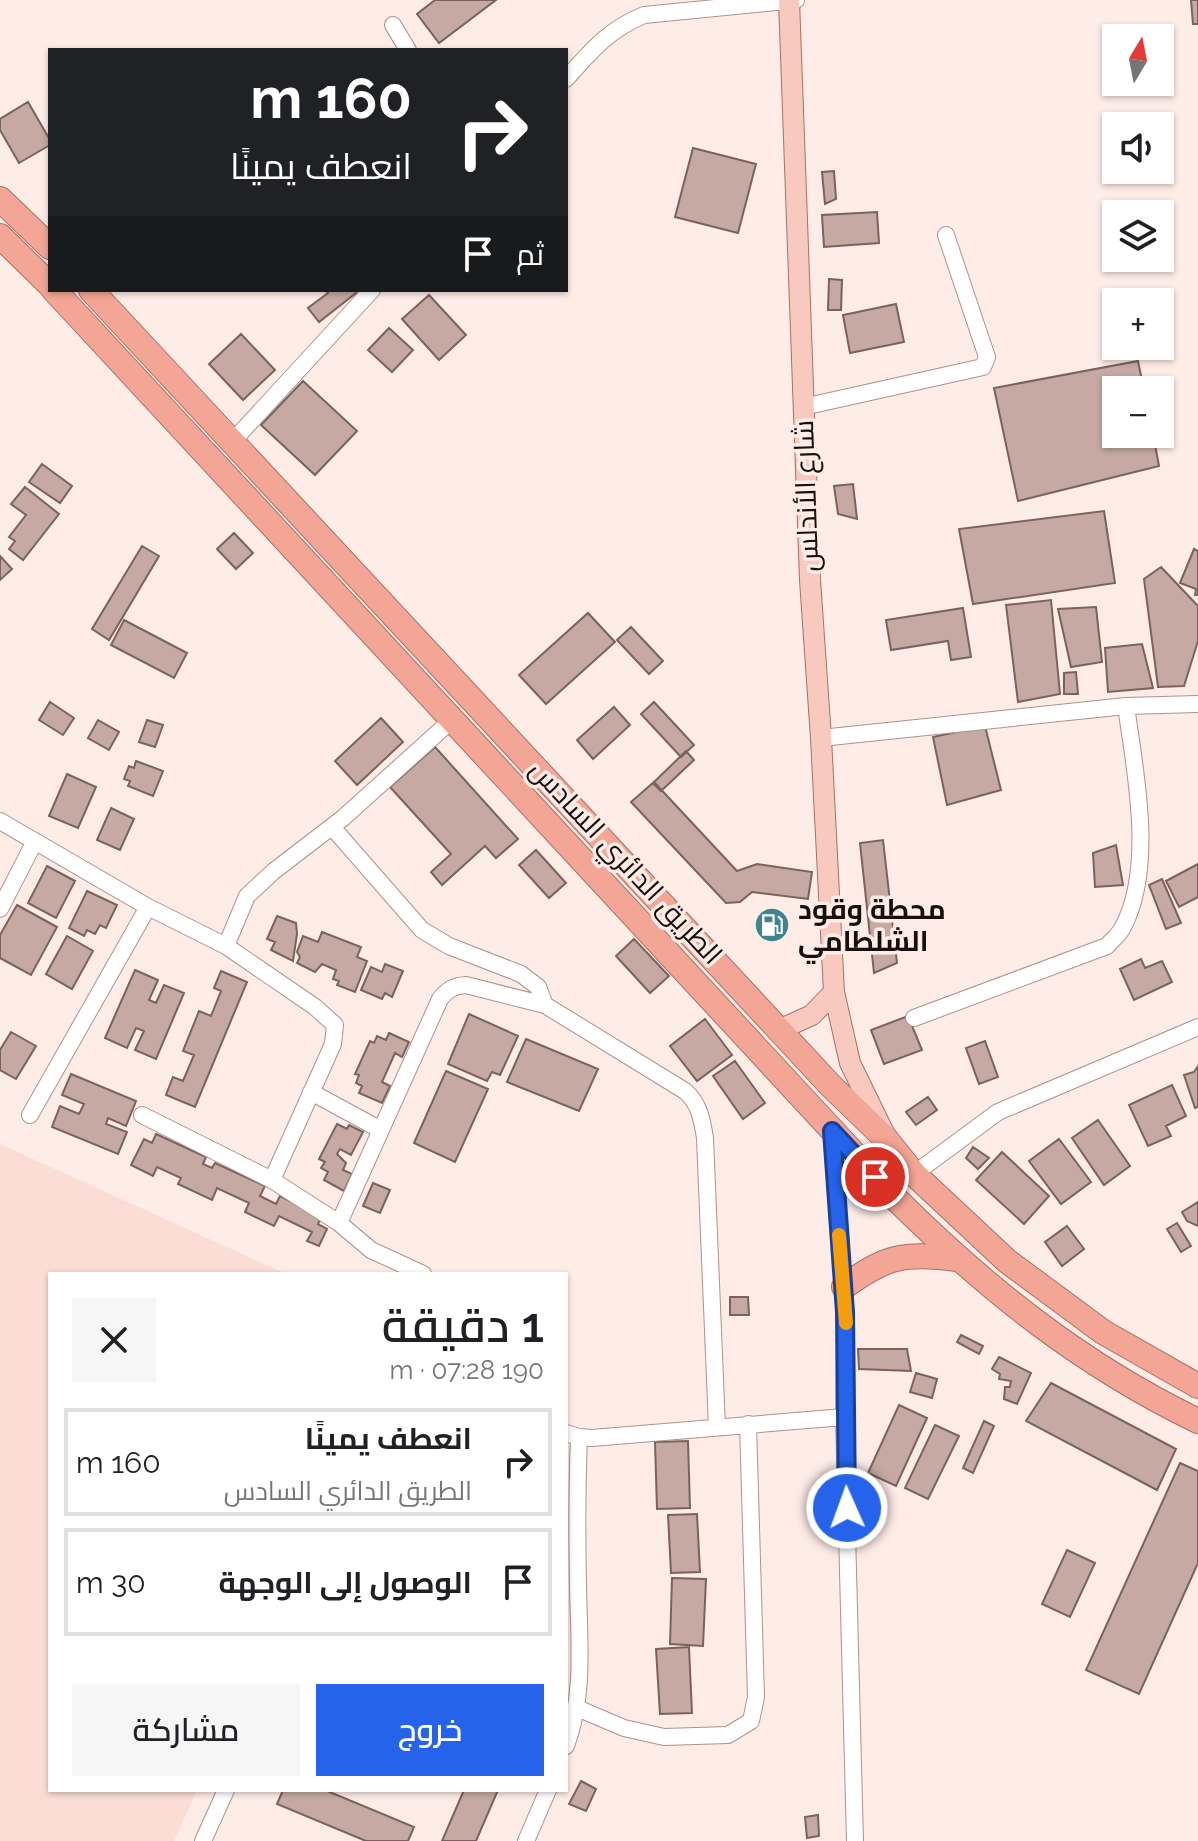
<!DOCTYPE html>
<html lang="ar">
<meta charset="utf-8">
<style>
body{margin:0;font-family:Raleway,Cairo,sans-serif;background:#f6f6f6;color:#202124;direction:rtl;height:100vh;display:flex;flex-direction:column;font-size:30px;white-space:nowrap}
*{box-sizing:border-box;margin:0}
p{font-size:26px;color:#757577}
.icon{flex:none;width:44px;height:44px;fill:none;stroke:currentColor;stroke-width:2;stroke-linecap:round;stroke-linejoin:round}
.map{position:relative;flex:1;overflow:hidden;direction:ltr}
.side{position:absolute;left:48px;top:1272px;width:520px;height:520px;display:flex;flex-direction:column;background:#fff;border-radius:0px;box-shadow:0 2px 6px #0004;direction:rtl}
.side>*{flex:none}
.banner{position:absolute;left:48px;top:48px;width:520px;height:244px;border-radius:0px;box-shadow:0 2px 6px #0004;direction:rtl;background:#202124;color:#fff;overflow:hidden}
.needle{width:52px;rotate:10deg}
.controls{position:absolute;left:1102px;top:24px;display:grid;gap:16px}
.controls a{display:grid;place-items:center;width:72px;height:72px;border-radius:0px;background:#fff;box-shadow:0 2px 6px #0004;font-size:40px}
.pin{position:absolute;display:grid;place-items:center;width:68px;height:68px;color:#fff;margin:-34px;border:4px solid #fff;border-radius:50%;box-shadow:0 2px 8px #0007}
.me{position:absolute;width:88px;margin:-44px;rotate:358deg;stroke-linejoin:round;filter:drop-shadow(0 0 6px #0008)}
.turn{display:flex;align-items:center;gap:28px;height:168px;padding:0 24px;font-size:36px}
.turn .icon{width:104px;height:104px;stroke-width:2.5}
.turn b{display:block;font-size:56px;line-height:68px}
.then{display:flex;align-items:center;height:76px;padding:0 24px;background:#0003;gap:16px;font-size:30px}
.round{display:grid;place-items:center;flex:none;width:84px;height:84px;border-radius:0px;background:#f6f6f6}
.head{display:flex;align-items:center;justify-content:space-between;height:136px;padding:0 24px}
h1{font-size:48px;font-weight:600;line-height:60px}
.action{display:flex;gap:16px;margin-top:auto;padding:16px 24px}
.action a{flex:1;height:92px;border-radius:0px;background:#2563eb;color:#fff;font-size:32px;font-weight:600;line-height:92px;text-align:center}
.action a+a{background:#f6f6f6;color:#202124}
ul{padding:0;list-style:none}
li{display:flex;align-items:center;gap:24px;height:108px;margin:0 16px 12px;padding:0 8px;border:4px solid #e0e0e0;border-radius:0px}
li div{flex:1}
li b{display:block;font-size:30px}
li em{font-style:normal}
.map>svg:first-child{display:block}
</style>
<div class="map">
<svg width="1198" height="1841" viewBox="0 0 1198 1841">
<rect width="100%" height="100%" fill="#feece7"/>
<path fill="#fcddd6" d="M0,1144L286,1274H50V1790H197L174,1841H0Z"/>
<path fill="#c6a9a3" stroke="#7c625c" stroke-width="2" d="M435,0H496L439,43L417,14Z
M1191,0H1198V24H1193Z
M28,102L50,140V145L19,163L0,130V119Z
M693,148L756,164L738,233L675,217Z
M834,171L836,199L825,204L822,172Z
M877,212L879,243L824,247L822,215Z
M829,279L842,280L841,310H828Z
M325,290H354L356,293L319,322L308,308L328,293Z
M429,295L466,335L439,360L402,319Z
M896,304L904,342L850,353L843,315Z
M389,328L413,350L392,372L368,350Z
M241,334L275,370L243,400L209,364Z
M1138,361L1144,390H1116V434H1153L1159,466L1018,501L994,388Z
M303,381L357,431L315,475L261,425Z
M42,464L72,486L60,503L29,482Z
M853,484L857,519L838,514L834,486Z
M25,487L59,514L23,560L9,549L15,541L9,537L26,515L11,504Z
M1104,511L1115,583L973,604L959,529Z
M234,533L253,553L236,569L217,549Z
M142,546L159,556L109,640L92,629Z
M1194,549L1198,551V595H1195L1196,589L1180,583Z
M0,556L12,569L0,580Z
M1161,567L1198,606V641L1184,686L1158,687L1144,579Z
M1051,600L1060,694L1018,702L1006,605Z
M1096,607L1102,662L1071,667L1058,609Z
M963,608L971,657L951,660L948,641L891,650L886,620Z
M588,613L615,642L546,704L519,675Z
M124,620L187,653L174,678L111,645Z
M631,627L663,661L649,674L617,640Z
M1142,644L1153,688L1108,692L1105,648Z
M1076,672L1078,694H1064V673Z
M50,702L74,718L63,735L39,720Z
M654,702L694,745L681,757L641,714Z
M614,707L630,725L593,759L577,740Z
M381,718L403,742L357,785L335,761Z
M98,720L119,732L109,750L88,738Z
M147,720L163,725L155,747L139,742Z
M985,726L1001,790L947,805L933,737Z
M435,747L518,839L496,858L485,846L442,885L431,872L451,854L390,787Z
M686,751L694,760L661,791L653,783Z
M136,761L163,771L153,796L128,786L130,781L124,779L129,766L134,768Z
M67,774L96,787L78,828L49,816Z
M654,782L737,871L757,864L812,872L808,899L752,892L740,902L726,903L631,802Z
M111,808L134,819L120,850L97,840Z
M883,840L897,963L874,973L860,843Z
M1116,845L1123,885L1095,887L1093,853Z
M536,850L566,883L549,898L519,865Z
M1198,864V897L1179,907L1166,881Z
M47,866L75,881L56,918L28,903Z
M1162,879L1181,923L1166,929L1149,885Z
M87,891L117,905L106,928L100,925L95,934L87,930L84,936L69,928Z
M17,905L57,927L31,975L0,958V935Z
M277,916L296,923L297,934L293,961L271,950L275,942L267,939Z
M322,932L361,947L357,957L367,961L355,992L337,985L339,981L333,979L336,970L322,964L315,972L297,963L300,957L297,952L303,936L318,942Z
M67,936L93,951L72,989L46,974Z
M634,939L669,976L650,993L616,956Z
M1141,959L1145,968L1162,961L1172,982L1134,1000L1120,969Z
M385,964L403,971L392,997L385,993L382,999L361,990L371,967L382,972Z
M135,970L158,980L149,1000L156,1003L164,985L184,993L156,1059L135,1050L144,1031L136,1028L127,1048L105,1038Z
M221,971L247,982L195,1107L166,1095L173,1077L183,1081L194,1055L183,1051L199,1011L211,1016L221,991L214,988Z
M469,1014L518,1036L500,1075L492,1072L487,1081L448,1064Z
M908,1016L922,1050L884,1064L871,1030Z
M705,1019L732,1055L697,1081L670,1046Z
M11,1032L36,1046L16,1079L0,1070V1050Z
M389,1033L409,1042L402,1057L395,1053L382,1082L390,1086L382,1103L359,1093L362,1086L356,1083L359,1075L355,1074L370,1041L374,1043L377,1036L386,1040Z
M526,1039L598,1069L579,1111L507,1082Z
M985,1041L998,1077L979,1084L966,1048Z
M735,1061L765,1103L743,1119L713,1076Z
M1198,1066V1107L1195,1108L1184,1075L1194,1072Z
M446,1071L488,1089L455,1162L414,1143Z
M71,1074L136,1101L126,1126L108,1118L106,1124L127,1132L118,1154L52,1127L60,1106L79,1114L84,1104L62,1095Z
M1172,1085L1186,1116L1166,1126L1171,1136L1148,1146L1129,1105Z
M928,1097L937,1110L916,1125L906,1112Z
M1098,1120L1130,1166L1104,1185L1072,1138Z
M337,1124L347,1129L349,1125L363,1132L351,1155L340,1149L337,1154L346,1163L343,1170L352,1174L344,1191L324,1180L328,1172L321,1168L325,1162L319,1159Z
M156,1134L206,1157L203,1164L212,1168L215,1163L265,1186L260,1196L276,1204L280,1196L322,1216L318,1224L327,1229L319,1246L307,1241L312,1232L279,1216L274,1226L245,1212L249,1203L217,1188L212,1200L178,1184L181,1178L157,1167L153,1176L131,1165L144,1139L152,1143Z
M1059,1139L1091,1182L1061,1204L1029,1161Z
M973,1147L989,1158L978,1169L966,1158Z
M1002,1152L1049,1196L1024,1224L976,1180Z
M373,1183L390,1190L380,1213L363,1206Z
M1198,1202V1226L1187,1221L1182,1212Z
M1177,1223L1191,1246L1181,1252L1167,1229Z
M1067,1226L1084,1249L1062,1266L1045,1242Z
M730,1297H748L749,1315H730Z
M961,1335L983,1346L979,1354L957,1342Z
M858,1349H907L911,1371L859,1369Z
M999,1357L1031,1373L1017,1404L1004,1399L1005,1387H1010L1011,1381L999,1379L1000,1374L992,1369Z
M916,1373L937,1379L932,1398L910,1392Z
M1051,1383L1176,1449L1157,1490L1026,1421Z
M899,1405L927,1418L896,1486L868,1473Z
M984,1421L994,1426L973,1473L963,1468Z
M935,1425L959,1436L928,1499L905,1488Z
M688,1441L690,1508L657,1509L655,1442Z
M1180,1463L1198,1471V1563L1139,1694L1086,1670Z
M697,1514L700,1572L671,1573L668,1515Z
M1067,1550L1095,1563L1070,1617L1042,1604Z
M672,1578L706,1579L703,1646L670,1644Z
M689,1647L692,1713L660,1714L656,1649Z
M581,1781L596,1789L586,1811L569,1804Z
M283,1790H325L414,1827L408,1841H366L277,1804Z
M464,1790H498L476,1841H442Z
M818,1815L819,1836L807,1838L805,1817Z"/>
<g fill="none" stroke-linecap="round" stroke-linejoin="round">
<g stroke="#ae928c" stroke-width="18">
<path id="minor" d="M393,25L408,50
M566,79C592,50 608,30 644,15L796,0
M803,407L983,367L987,357L946,235
M233,441L372,290
M821,738L1126,706L1198,704
M0,821L148,907L226,946L315,1007L335,1025L333,1044L272,1180
M332,827L422,930L449,946L521,974L538,987L545,1005
M0,909L35,841
M226,946L247,896L274,871L343,818L453,719
M914,1018L1107,946C1112,940 1120,934 1123,927C1155,866 1135,771 1126,706
M311,1092L381,1130
M30,1115L148,907
M142,1115L272,1180L339,1223L371,1250L423,1274
M832,1131L845,1312L844,1417L855,1841
M914,1174L998,1112L1198,1027
M339,1223L440,999C448,989 454,986 466,985L545,1005L685,1091C699,1103 702,1119 705,1138L717,1427
M566,1433L579,1437L592,1438L844,1417
M577,1708L624,1728L664,1737L728,1735L751,1721L756,1697L748,1424
M566,1746C585,1695 579,1640 578,1586C577,1536 577,1487 579,1437
M203,1841L226,1790
M526,1841L548,1790"/>
</g>
<g stroke="#a67165" stroke-width="22">
<path id="major" d="M789,0L810,580L821,738L834,992L850,1063L884,1133
M779,1030L812,1015L834,992"/>
</g>
<g stroke="#a67165" stroke-width="26">
<path id="highway" d="M0,199L50,247
M0,236L50,285
M54,290L897,1200C988,1290 1082,1365 1198,1421
M91,290L831,1086L886,1139L914,1174L1007,1261L1103,1332L1198,1386
M844,1287C887,1255 904,1253 957,1259"/>
</g>
<use href="#minor" stroke="#fff" stroke-width="16"/>
<use href="#major" stroke="#f8cabf" stroke-width="20"/>
<use href="#highway" stroke="#f3a695" stroke-width="24"/>
</g>
<g fill="none" stroke-linecap="round" stroke-linejoin="round">
<g stroke="#184099" stroke-width="20">
<path id="route" d="M847,1508L845,1312L832,1131L875,1177"/>
</g>
<use href="#route" stroke="#2563eb" stroke-width="14"/>
<path stroke="#f59e0b" stroke-width="14" d="M839,1235L846,1323"/>
</g>
<defs>
<g id="fuel-disc" transform="scale(1.8)"><circle r="9.5" fill="#408492" stroke="#feece7"/><path d="M-5.5-6h7V0h2V4h1.3V-2.5L3-4.5l.8-.8L6-3V5H2.5V1h-1V6h-7ZM-4.2-4.7v3.2H.2V-4.7Z" fill="#fff"/></g>
</defs>
<g fill-rule="evenodd">
<use href="#fuel-disc" x="772" y="925"/>
</g>
<g text-anchor="middle" dominant-baseline="central" stroke-width="7" stroke-linejoin="round" paint-order="stroke">
<g font-size="28" fill="#180f0c" stroke="#feece7">
<text transform="translate(806 496) rotate(-92)">شارع الأندلس</text>
<text transform="translate(626 862) rotate(47)">الطريق الدائري السادس</text>
</g>
<g font-size="28" font-weight="bold" fill="#180f0c" stroke="#feece7" text-anchor="start">
<text x="798" y="909">محطة وقود<tspan x="798" dy="32">الشلطامي</tspan></text>
</g>
</g>
</svg>
<div class="controls">
<a><svg class="needle" viewBox="-14 -14 28 28"><path d="M0-13l5 13h-10z" fill="#e53935"/><path d="M0 13l5-13h-10z" fill="#757577"/></svg></a>
<a><svg class="icon" aria-label="sound" viewBox="0 0 24 24"><path d="M4 9h4l5-4v14l-5-4H4zM17 9q2 3 0 6"/></svg></a>
<a><svg class="icon" aria-label="layers" viewBox="0 0 24 24"><path d="M12 4l9 5-9 5-9-5zM3 14l9 5 9-5"/></svg></a>
<a>+</a>
<a>−</a>
</div>
<div class="pin" style="left:875px;top:1177px;background:#d93025"><svg class="icon" aria-label="arrive" viewBox="0 0 24 24"><path d="M6 21V4h12l-3 4 3 4H6"/></svg></div>
<svg class="me" style="left:847px;top:1508px" viewBox="-20 -20 40 40"><circle r="17" fill="#2563eb" stroke="#fff" stroke-width="3"/><path d="M0-11L8 9 0 5-8 9z" fill="#fff"/></svg>
<div class="banner">
<div class="turn"><svg class="icon" aria-label="right" viewBox="0 0 24 24"><path d="M7 20v-9h11M14 6l5 5-5 5"/></svg><div><b>160 m</b>انعطف يمينًا</div></div>
<div class="then">ثم<svg class="icon" aria-label="arrive" viewBox="0 0 24 24"><path d="M6 21V4h12l-3 4 3 4H6"/></svg></div>
</div>
<section class="side">
<div class="head"><div><h1>1 دقيقة</h1><p>190 m · 07:28</p></div><a class="round"><svg class="icon" aria-label="close" viewBox="0 0 24 24"><path d="M6 6l12 12M18 6L6 18"/></svg></a></div>
<ul>
<li><svg class="icon" aria-label="right" viewBox="0 0 24 24"><path d="M7 20v-9h11M14 6l5 5-5 5"/></svg><div><b>انعطف يمينًا</b><p>الطريق الدائري السادس</p></div><em>160 m</em></li>
<li><svg class="icon" aria-label="arrive" viewBox="0 0 24 24"><path d="M6 21V4h12l-3 4 3 4H6"/></svg><div><b>الوصول إلى الوجهة</b></div><em>30 m</em></li>
</ul>
<div class="action"><a>خروج</a><a>مشاركة</a></div>
</section>
</div>
